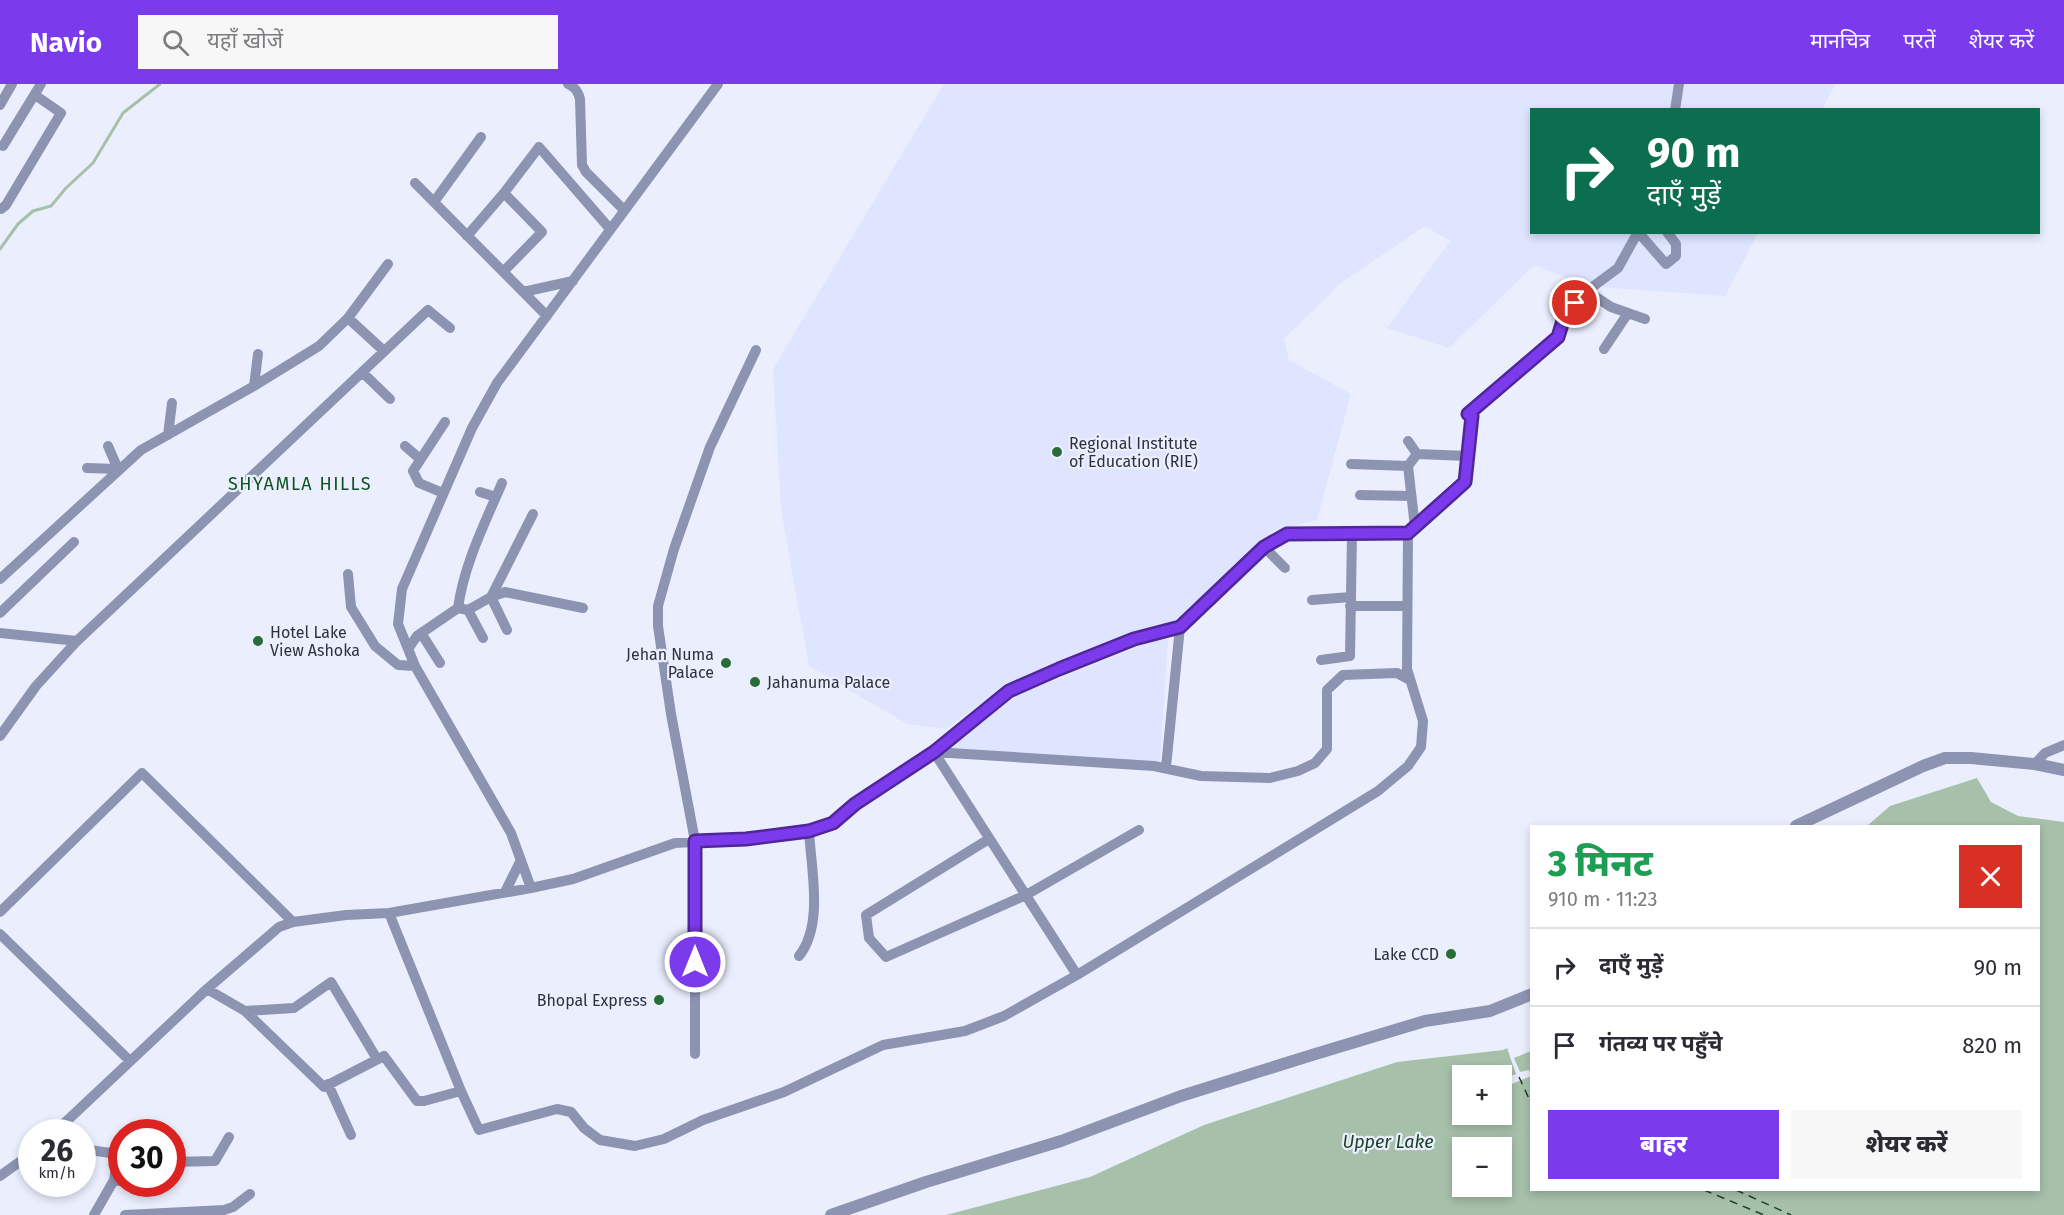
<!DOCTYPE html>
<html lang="hi">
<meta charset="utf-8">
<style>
body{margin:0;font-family:"Fira Sans","Noto Sans Devanagari",sans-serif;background:#f7f7f7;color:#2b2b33;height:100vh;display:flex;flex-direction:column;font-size:22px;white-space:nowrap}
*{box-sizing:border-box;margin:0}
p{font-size:20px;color:#7c7c81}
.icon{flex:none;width:33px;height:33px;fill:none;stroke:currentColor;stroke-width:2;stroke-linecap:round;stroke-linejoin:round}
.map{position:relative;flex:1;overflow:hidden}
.sheet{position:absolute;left:1530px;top:741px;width:510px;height:366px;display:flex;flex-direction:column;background:#fff;border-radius:0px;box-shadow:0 3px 9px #0003}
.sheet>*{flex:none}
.banner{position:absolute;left:1530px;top:24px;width:510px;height:126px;border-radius:0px;box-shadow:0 3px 9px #0003;background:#0b6e4f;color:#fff;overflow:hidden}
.controls{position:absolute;left:1452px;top:981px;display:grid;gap:12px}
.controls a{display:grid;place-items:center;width:60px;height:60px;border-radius:0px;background:#fff;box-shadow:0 3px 9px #0003;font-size:30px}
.speed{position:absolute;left:18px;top:1035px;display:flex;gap:12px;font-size:30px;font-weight:700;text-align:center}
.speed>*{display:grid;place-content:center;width:78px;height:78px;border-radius:50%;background:#fff;box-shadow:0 3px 9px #0003;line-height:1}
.speed small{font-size:15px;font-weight:400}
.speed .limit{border:9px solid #d22;background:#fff;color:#111}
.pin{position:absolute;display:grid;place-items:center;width:51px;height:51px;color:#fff;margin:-26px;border:3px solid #fff;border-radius:50%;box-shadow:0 2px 6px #0007}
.me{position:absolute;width:66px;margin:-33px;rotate:0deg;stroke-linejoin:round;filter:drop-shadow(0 0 4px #0008)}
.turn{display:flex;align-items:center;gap:21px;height:126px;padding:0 18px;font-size:27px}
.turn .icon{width:78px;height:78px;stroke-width:2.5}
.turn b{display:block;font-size:42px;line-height:51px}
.round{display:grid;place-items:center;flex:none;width:63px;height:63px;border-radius:0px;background:#f7f7f7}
.summary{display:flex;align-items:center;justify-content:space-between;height:102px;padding:0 18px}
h1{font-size:36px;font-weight:800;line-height:45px;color:#1e9e55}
.button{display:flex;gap:12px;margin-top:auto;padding:12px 18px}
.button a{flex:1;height:69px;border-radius:0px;background:#7c3aed;color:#fff;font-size:24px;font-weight:800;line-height:69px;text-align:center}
.button a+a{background:#f7f7f7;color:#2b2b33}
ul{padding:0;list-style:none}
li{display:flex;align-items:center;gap:18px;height:78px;padding:0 18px;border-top:2px solid #e1e1e2}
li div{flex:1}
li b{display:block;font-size:22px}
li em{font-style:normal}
header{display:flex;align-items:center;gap:36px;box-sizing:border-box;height:84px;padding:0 30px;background:#7c3aed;color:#fff}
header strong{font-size:28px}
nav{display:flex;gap:33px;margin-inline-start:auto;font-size:21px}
.search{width:420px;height:54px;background:#f7f7f7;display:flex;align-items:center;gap:15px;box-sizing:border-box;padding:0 21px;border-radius:0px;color:#7c7c81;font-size:22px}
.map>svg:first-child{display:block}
</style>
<header>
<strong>Navio</strong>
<div class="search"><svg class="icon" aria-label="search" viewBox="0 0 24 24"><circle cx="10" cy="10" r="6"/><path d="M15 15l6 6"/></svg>यहाँ खोजें</div>
<nav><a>मानचित्र</a><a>परतें</a><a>शेयर करें</a></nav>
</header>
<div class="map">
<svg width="2064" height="1131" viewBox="0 0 2064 1131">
<rect width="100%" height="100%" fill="#ebeffd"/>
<path fill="#dfe5ff" d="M944,0H1835L1822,25L1532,26V148L1758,149L1725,212L1610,204L1579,199L1534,181L1449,264L1387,244L1450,157L1425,142L1341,199L1284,255L1289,276L1351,310L1317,436L1274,447L1175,536L1047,585L1000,606L946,645L907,640L809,582L781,426L773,285Z
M1161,554L1168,556L1160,678L955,667L950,664L1017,611Z"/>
<path fill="#a7c0aa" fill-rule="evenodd" d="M1977,694L1991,718L2018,732L2064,738V1131H946L1090,1093L1204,1041L1397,978L1503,966L1531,953L1532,1106H2038V742H1867L1890,722ZM1462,992H1502V1030H1462ZM1462,1064H1502V1102H1462Z"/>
<path fill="#ebeffd" d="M1532,950L1531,967L1514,974L1520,988L1529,986L1531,992L1507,1002L1504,995L1516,990L1506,961Z"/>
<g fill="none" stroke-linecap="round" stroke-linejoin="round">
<path stroke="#a7c0aa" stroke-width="3" d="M0,165L18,140L33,127L51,122L66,104L93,79L123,29L160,0"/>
<path stroke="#194122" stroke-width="1.5" stroke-dasharray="8 6" stroke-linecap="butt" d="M1519,993L1532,1021
M1704,1106L1764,1131
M1736,1106L1791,1131"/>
<path stroke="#8d94b2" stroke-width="10" d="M568,0C575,3 578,7 580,15L582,81L586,88L624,126
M0,21L12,0
M1675,26L1679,0
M3,62L41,0
M415,99L547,232
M434,118L481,53
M1,125L6,121L61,29L35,11
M1638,148L1666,180L1676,172V160L1667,148
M467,152L504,109L539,63L610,145
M503,188L542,148L504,109
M1587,207L1611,223L1645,235
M523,208L573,197
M1575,218L1590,231
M348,234L384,267
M1604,265L1628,229
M362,288L390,315
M254,302L258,270
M168,351L172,319
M1408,357L1417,370L1468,372
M405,362L420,375
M1351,380L1408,382
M87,384L118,385L108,362
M480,408L496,413
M443,409L419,399L413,387L445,338
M1360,411L1411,412
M1415,443L1408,382L1417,370
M1264,463L1285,484
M348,490L351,523L375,562L398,581L415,582
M0,495L141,366L254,302L319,262L348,234L388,180
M1312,516L1351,513
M1350,522H1407
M458,524C464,480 485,439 502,399
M468,526L483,554
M0,529L74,458
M507,546L491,513L505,508L583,524
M0,549L77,557
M421,549L440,579
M408,565L417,552L458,524L468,526L491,513L533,430
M1321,576L1350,572L1352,449
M0,652L36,602L77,557L428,226L450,244
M934,668L1154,682L1201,692L1270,694L1298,687L1315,679L1327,665V606L1343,591L1397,589L1410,596
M934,668L1077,891
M2035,680L2045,669L2064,661
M1166,683L1180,543
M989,755L866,831L869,854L886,873L1026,811L1139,746
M531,804L511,749L415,582L398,540L402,505L472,344L497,299L718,0
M505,808L521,776
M0,828L142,689L293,838
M389,829L461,1007L479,1046L557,1025L571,1028L584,1044L600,1056L635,1062L664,1055L703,1036L784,1008L883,961L965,947L1004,932L1077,891L1378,707L1408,682L1421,663L1423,637L1407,585L1408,449
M0,850L130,977
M799,872C824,841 811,784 809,747
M207,905L245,927L324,1003L384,972L417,1017H424L461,1007
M245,927L294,924L331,898L377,975
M695,970V757L671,630L658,542V522L674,465L710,363L756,266
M328,1000L351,1051
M55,1048L207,905L279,843L293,838L346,831L389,829L531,804L573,795L675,759L746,755L809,747L833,739L855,720L934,668L1009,607L1059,585L1134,555L1180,543L1264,463L1287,450L1408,449L1465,398L1472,332L1468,330L1558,253L1566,227L1587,207L1618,184L1638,148
M82,1065L118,1070L114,1096L122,1097
M172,1078L215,1077L229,1053
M0,1092L32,1069
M94,1131L114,1096
M125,1131L224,1126L233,1123L250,1110"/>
<path stroke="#8d94b2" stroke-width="12" d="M1796,742L1923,682L1945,674H1971L2035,680L2064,686
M831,1131L926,1098L1061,1057L1181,1012L1312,971L1425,937L1490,927L1532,910"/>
</g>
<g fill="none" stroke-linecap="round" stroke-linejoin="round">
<g stroke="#51269a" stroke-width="15">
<path id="route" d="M695,878V757L746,755L809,747L833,739L855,720L934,668L1009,607L1059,585L1134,555L1180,543L1264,463L1287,450L1408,449L1465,398L1472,332L1468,330L1558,253L1566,227L1575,219"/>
</g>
<use href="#route" stroke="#7c3aed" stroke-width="10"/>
</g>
<g fill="#286d38" stroke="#ebeffd" stroke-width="2">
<circle cx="1057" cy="368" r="6"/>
<circle cx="258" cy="557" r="6"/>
<circle cx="726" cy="579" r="6"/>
<circle cx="755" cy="598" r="6"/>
<circle cx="1451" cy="870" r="6"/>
<circle cx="659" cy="916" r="6"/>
</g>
<g text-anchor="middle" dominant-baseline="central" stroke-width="4.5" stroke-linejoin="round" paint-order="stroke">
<g font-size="16" fill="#2d303e" stroke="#ebeffd" text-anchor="start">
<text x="1069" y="359">Regional Institute<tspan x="1069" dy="18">of Education (RIE)</tspan></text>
<text x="270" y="548">Hotel Lake<tspan x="270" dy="18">View Ashoka</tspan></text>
<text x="714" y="570" text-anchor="end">Jehan Numa<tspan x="714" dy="18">Palace</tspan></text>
<text x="767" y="598">Jahanuma Palace</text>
<text x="1439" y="870" text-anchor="end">Lake CCD</text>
<text x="647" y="916" text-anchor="end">Bhopal Express</text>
</g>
<g font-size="18" letter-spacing="1.5" fill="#0f5123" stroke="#ebeffd">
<text x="300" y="400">SHYAMLA HILLS</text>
</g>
<g font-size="18" font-style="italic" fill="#194122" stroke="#ebeffd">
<text x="1388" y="1058">Upper Lake</text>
</g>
</g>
</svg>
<div class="controls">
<a>+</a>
<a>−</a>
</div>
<div class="speed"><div>26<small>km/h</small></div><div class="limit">30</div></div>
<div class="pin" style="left:1575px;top:219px;background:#d93025"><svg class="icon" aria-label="arrive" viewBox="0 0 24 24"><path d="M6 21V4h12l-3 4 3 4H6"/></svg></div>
<svg class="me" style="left:695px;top:878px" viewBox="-20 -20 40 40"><circle r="17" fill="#7c3aed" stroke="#fff" stroke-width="3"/><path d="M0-11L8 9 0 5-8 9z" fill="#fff"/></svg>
<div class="banner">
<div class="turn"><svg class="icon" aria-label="right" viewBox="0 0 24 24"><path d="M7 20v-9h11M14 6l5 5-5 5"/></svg><div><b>90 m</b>दाएँ मुड़ें</div></div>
</div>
<section class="sheet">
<div class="summary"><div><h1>3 मिनट</h1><p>910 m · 11:23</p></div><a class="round" style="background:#d93025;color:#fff"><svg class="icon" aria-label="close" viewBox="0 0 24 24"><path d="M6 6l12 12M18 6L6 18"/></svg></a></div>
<ul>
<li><svg class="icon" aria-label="right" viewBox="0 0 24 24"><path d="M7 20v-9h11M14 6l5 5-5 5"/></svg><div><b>दाएँ मुड़ें</b></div><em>90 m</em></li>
<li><svg class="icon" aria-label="arrive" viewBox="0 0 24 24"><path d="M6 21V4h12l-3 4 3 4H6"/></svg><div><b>गंतव्य पर पहुँचे</b></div><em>820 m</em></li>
</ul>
<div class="button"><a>बाहर</a><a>शेयर करें</a></div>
</section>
</div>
